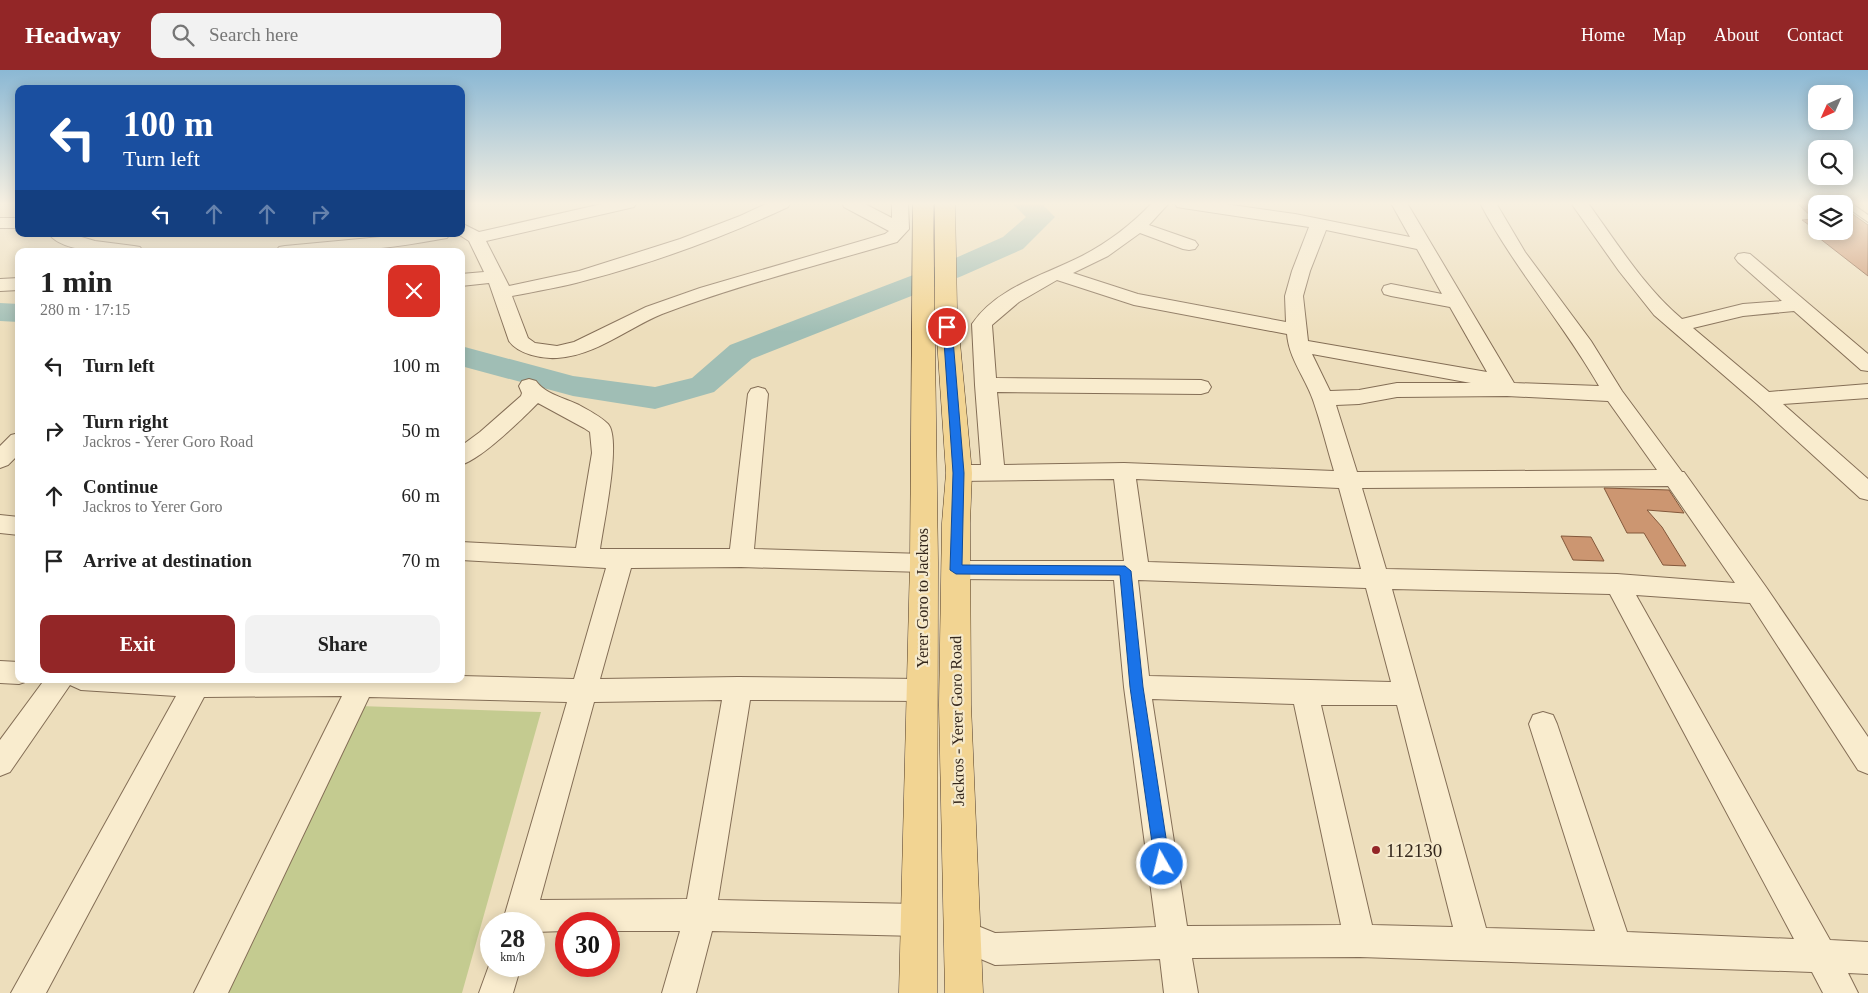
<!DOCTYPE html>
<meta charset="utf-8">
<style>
body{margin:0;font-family:"Times New Roman",serif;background:#f2f2f2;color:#222;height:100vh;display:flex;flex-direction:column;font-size:19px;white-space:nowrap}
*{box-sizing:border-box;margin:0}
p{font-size:16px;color:#767676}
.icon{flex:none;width:28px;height:28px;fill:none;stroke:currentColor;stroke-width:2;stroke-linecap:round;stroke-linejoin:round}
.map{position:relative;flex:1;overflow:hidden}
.side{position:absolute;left:15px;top:178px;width:450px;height:435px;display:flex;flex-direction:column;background:#fff;border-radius:10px;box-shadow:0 2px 12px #0003}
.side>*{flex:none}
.top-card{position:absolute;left:15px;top:15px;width:450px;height:152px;border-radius:10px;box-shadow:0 2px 12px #0003;background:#1a4fa0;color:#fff;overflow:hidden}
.needle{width:32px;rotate:225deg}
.controls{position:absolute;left:1808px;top:15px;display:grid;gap:10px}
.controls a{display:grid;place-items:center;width:45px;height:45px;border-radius:10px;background:#fff;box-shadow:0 2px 12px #0003;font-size:25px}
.speed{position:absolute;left:480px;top:842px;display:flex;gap:10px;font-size:25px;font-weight:700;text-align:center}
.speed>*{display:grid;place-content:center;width:65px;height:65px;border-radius:50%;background:#fff;box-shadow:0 2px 12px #0003;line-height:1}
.speed small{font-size:12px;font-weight:400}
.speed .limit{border:8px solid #d22;background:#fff;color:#111}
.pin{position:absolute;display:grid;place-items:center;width:42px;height:42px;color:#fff;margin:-21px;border:2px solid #fff;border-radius:50%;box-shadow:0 1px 5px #0007}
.me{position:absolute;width:55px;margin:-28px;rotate:352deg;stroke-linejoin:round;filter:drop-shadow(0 0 4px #0008)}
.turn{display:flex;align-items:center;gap:18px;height:105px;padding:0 25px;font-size:22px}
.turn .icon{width:65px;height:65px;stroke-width:2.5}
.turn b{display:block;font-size:35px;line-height:42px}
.lanes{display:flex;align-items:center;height:48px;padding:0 25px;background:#0003;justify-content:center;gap:25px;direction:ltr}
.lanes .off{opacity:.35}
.round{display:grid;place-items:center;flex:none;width:52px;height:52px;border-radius:10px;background:#f2f2f2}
.head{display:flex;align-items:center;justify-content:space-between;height:85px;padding:0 25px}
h1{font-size:30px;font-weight:600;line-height:38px}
.button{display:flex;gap:10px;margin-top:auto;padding:10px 25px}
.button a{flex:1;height:58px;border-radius:10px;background:#932627;color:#fff;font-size:20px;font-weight:600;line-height:58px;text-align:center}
.button a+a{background:#f2f2f2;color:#222}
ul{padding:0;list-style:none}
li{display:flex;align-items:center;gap:15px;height:65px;padding:0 25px}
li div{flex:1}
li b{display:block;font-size:19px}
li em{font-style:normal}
header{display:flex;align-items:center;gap:30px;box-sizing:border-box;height:70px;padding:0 25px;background:#932627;color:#fff}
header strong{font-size:24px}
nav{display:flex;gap:28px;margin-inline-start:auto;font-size:18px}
.search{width:350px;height:45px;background:#f2f2f2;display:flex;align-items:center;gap:12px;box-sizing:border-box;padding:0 18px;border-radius:10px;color:#767676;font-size:19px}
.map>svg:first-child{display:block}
</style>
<header>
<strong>Headway</strong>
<div class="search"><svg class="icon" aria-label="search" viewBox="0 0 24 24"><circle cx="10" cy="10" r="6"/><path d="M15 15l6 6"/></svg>Search here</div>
<nav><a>Home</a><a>Map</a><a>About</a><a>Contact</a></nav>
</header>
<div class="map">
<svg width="1868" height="923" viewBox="0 0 1868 923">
<rect width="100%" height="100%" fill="#eddebc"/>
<path fill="#c4cb90" d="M359,636L541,642L462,923H219Z"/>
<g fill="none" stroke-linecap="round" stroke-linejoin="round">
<path fill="#a0beb5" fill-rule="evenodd" d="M1012,133H1041L1055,147L1023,179L962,206L752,289L714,322L655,339L573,326L461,296V276L573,306L655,317L692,308L730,275L942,194L1003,167L1026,147Z
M0,233L19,234V252L0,251Z"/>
</g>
<path fill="#cc9671" stroke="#83583b" d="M1797,133H1837L1838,134H1816V160L1802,150L1814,149Z
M1844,138L1868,155V206L1814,164L1820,163L1818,161H1844Z
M1604,418L1669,420L1684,443L1647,440L1662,457L1686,496L1663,495L1644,463H1627Z
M1561,466L1591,467L1604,491L1573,490Z"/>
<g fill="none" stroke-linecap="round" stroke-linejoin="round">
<g stroke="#846e56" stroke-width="2">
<path id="lane" d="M1841,133H1851L1868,145V152Z"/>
</g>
<g stroke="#846e56" stroke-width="2">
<path id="street" d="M606,133H636L634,137L486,171L509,216L579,201L680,169L740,146L768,133H790L788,137C724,167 656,192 587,210C563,217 537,221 512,226L528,268L535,273L557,276L574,272L646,237L700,218L885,164L889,161L844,137L842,133H863L892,148V133H908L909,159L897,172C819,195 738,215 662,244C628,258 595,286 557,288C542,289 518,284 509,271L489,213L461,216V204L484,202L469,171L458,164H461V153L479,162Z
M1152,133H1169L1149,155L1195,171L1198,175L1195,179L1189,180L1183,179L1140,163L1108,186L1073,203L1138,224L1286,252L1285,226L1292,201L1309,157L1183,138L1177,137L1175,133H1218L1295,144L1410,167L1391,133H1407L1514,313L1599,316C1563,253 1514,198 1480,133H1496L1525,182L1591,271L1622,321L1682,402H1684L1766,517L1868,667V704L1858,700L1750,533L1636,525L1830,870L1868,872V904L1848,903L1858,923H1823L1812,902L1360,887L1192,888L1198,923H1164L1160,889L995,895L952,877L947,866L952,855L963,850L995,863L1156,857L1124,617L1114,510L956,509L947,507L944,500L947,493L956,491H1124L1114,409L959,411L951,409L948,403L951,397L959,395H981L975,315L972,254C997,217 1045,205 1082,186C1109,172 1132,154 1152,133ZM1326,160L1417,179L1442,224L1391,214L1384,216L1382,220L1384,224L1391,226L1450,237L1487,302L1308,271L1303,226L1310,201ZM1057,210L1134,235L1287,264C1289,289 1305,307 1313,330C1321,353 1327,378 1334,401L1124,393L1004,395L997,322L1201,324L1208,322L1211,317L1208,312L1201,310L996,308L992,255L1019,232ZM1312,284L1471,313H1397L1359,320L1330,321ZM1507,326L1608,331L1657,400L1357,402L1336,335L1359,334L1397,327ZM1136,409L1339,418L1361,499L1148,492ZM1668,416L1735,513L1617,504L1386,499L1362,418ZM1138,510L1366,518L1391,612L1149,606ZM1392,519L1610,524L1794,869L1627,862L1557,654L1553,645L1543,642L1533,645L1529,654L1595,861L1486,858ZM1152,629L1294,634L1341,855L1187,856ZM1321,635H1397L1453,857L1372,855Z
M1571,133H1588C1617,173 1644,217 1682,249L1743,234L1782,231L1738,192L1735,188L1738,184L1744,183L1750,184L1868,284V301L1861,300L1794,241L1743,246L1693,258L1769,322L1868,314V328L1783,334L1868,409V430L1860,428L1757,334L1654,245L1619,201Z
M0,148H19V158H0Z
M49,164H71L95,171L134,176L140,177L143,181C120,182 64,185 49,164Z
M413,164H450L447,168L441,169C387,179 331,185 276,181L279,177L285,176Z
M19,208V220L0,221V209Z
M529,309L536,311C545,324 565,328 579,335C588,340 600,346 608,354C622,369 603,456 600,479H730L748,324L751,319L758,317L765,319L768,324L754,479L924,484L933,486L936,493L933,500L924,502L741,497L631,498L600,609L738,607L921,609L931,612L935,620L931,628L921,631L750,630L718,830L918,834L929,839L934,850L929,861L918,866L712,861L696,923H662L680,861H609V854H566V861L534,862V854H502L567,632L369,627L228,923H194L342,626L204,627L46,923H11L176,626L81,620L70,615L10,702L0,706V670L45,609H461V606L574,609L606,498L461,490V472L576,478L592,383L590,362L584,358L538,333C521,350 483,388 461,395V376L480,362L521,326L522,323L519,316L522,311ZM722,630L687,829L540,830L594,632Z
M19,363V384L8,395L0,398V376L11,365Z
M0,445L19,447V465L0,463Z
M0,591L19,592V609H29L28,611L19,614L0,613Z
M491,890V896H521L513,923H479Z"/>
</g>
<g stroke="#513c2a" stroke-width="1">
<path id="primary" d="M913,133H933L938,493L937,923H899L910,493Z
M935,133H955L957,240L972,403L970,453L971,635L983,923H945L939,635L942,453L946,403L935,240Z"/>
</g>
<use href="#lane" fill="#f9ecce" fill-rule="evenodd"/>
<use href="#street" fill="#f9ecce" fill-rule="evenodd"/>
<use href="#primary" fill="#f2d492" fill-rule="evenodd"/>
</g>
<linearGradient id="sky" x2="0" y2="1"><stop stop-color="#8bb8d4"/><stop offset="0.51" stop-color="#f7f0e1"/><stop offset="1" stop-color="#f7f0e1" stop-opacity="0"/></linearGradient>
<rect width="1868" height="262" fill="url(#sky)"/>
<path fill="#1a73e8" stroke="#114b97" d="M947,254L952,257L964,403L962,495L1125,496L1131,501L1143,617L1170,794L1168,798L1162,801L1157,798L1155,794L1130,617L1120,505L956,504L950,500L953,403L943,257Z"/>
<circle fill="#932627" stroke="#f5e9cb" stroke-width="2" cx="1376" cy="780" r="5"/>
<g text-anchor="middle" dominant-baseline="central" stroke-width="4.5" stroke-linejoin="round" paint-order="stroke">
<g font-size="16" fill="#33261b" stroke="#f5e9cb">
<text transform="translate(922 528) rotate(-90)">Yerer Goro to Jackros</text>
<text transform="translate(957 651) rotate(-91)">Jackros - Yerer Goro Road</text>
</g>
<g font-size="19" fill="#33261b" stroke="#f5e9cb" text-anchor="start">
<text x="1386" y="780">112130</text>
</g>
</g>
</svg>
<div class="controls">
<a><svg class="needle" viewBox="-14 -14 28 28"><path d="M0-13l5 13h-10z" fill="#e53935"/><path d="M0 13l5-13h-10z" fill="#767676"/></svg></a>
<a><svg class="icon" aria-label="search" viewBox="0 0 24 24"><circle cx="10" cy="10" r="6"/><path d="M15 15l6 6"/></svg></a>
<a><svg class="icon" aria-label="layers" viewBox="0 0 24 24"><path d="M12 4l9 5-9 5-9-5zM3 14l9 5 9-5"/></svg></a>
</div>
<div class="speed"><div>28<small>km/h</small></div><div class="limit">30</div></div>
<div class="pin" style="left:947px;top:257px;background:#d93025"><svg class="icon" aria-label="arrive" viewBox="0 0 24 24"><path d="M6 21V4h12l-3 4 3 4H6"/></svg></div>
<svg class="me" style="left:1162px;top:794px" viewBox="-20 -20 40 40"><circle r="17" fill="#1a73e8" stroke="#fff" stroke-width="3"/><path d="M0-11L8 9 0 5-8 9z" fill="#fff"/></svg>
<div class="top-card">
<div class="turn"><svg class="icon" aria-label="left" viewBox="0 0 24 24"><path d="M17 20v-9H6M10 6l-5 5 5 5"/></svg><div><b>100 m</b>Turn left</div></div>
<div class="lanes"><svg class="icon" aria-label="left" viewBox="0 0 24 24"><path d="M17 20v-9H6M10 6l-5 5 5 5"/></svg><svg class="icon off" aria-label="ahead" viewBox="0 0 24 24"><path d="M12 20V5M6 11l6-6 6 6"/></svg><svg class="icon off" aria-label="ahead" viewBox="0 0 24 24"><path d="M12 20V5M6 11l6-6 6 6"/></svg><svg class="icon off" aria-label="right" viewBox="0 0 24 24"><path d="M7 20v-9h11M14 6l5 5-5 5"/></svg></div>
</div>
<section class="side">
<div class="head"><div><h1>1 min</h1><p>280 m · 17:15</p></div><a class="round" style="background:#d93025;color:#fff"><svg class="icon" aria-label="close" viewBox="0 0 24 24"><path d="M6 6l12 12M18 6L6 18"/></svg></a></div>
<ul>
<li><svg class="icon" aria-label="left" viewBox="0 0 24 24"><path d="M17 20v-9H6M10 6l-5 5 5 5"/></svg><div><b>Turn left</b></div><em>100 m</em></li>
<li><svg class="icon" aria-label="right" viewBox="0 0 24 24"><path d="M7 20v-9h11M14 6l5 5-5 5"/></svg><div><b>Turn right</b><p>Jackros - Yerer Goro Road</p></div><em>50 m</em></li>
<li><svg class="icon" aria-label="ahead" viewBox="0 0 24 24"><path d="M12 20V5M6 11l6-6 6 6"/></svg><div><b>Continue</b><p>Jackros to Yerer Goro</p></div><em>60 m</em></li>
<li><svg class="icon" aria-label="arrive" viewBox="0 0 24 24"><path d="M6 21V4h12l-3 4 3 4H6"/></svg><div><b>Arrive at destination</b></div><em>70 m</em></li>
</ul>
<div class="button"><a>Exit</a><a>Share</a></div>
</section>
</div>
